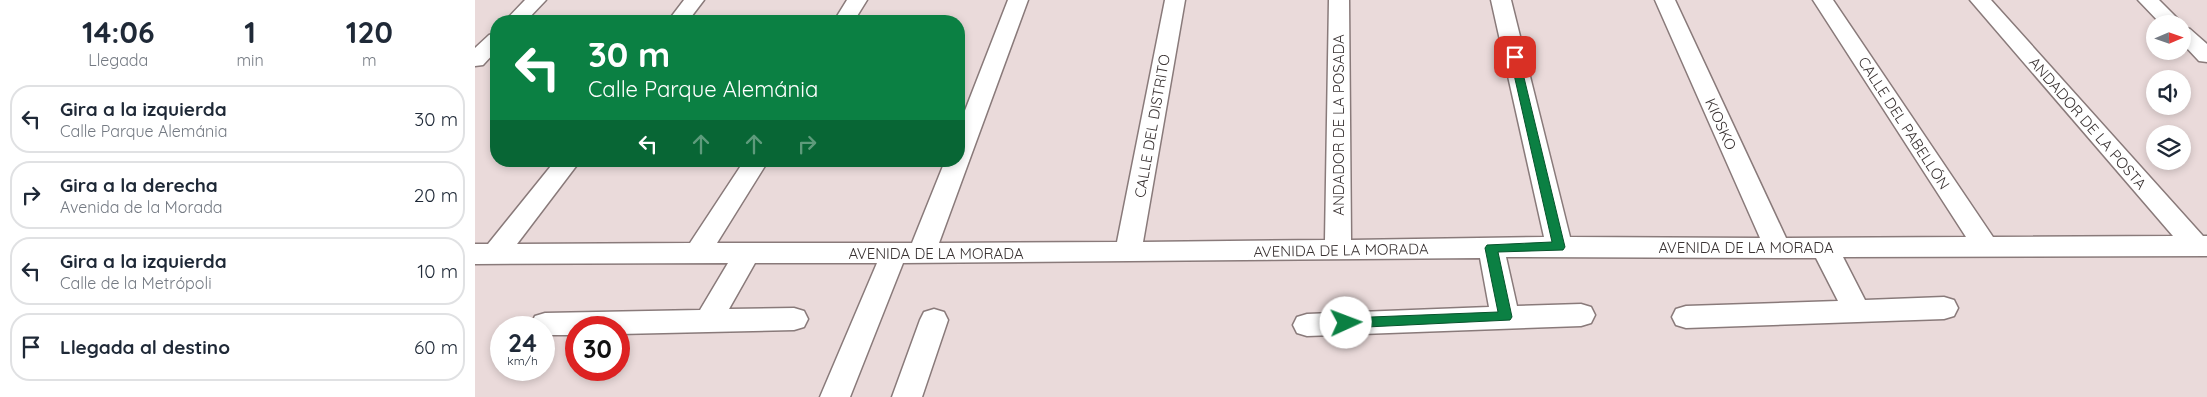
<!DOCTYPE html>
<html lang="es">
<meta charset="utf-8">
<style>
body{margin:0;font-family:Quicksand,sans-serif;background:#f6f6f7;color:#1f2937;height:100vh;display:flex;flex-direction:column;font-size:19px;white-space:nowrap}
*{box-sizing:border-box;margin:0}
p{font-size:16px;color:#747a83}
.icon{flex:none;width:28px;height:28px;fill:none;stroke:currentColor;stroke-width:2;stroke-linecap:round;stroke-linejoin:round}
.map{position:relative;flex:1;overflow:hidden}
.details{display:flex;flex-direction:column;background:#fff;width:475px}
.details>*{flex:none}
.top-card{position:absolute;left:15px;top:15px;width:475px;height:152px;border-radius:20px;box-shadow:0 2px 8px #0003;background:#0b8043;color:#fff;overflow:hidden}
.needle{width:32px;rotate:88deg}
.fabs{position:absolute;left:1671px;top:15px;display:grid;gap:10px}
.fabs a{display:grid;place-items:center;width:45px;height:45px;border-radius:50%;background:#fff;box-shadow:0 2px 8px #0003;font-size:25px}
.speed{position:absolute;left:15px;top:316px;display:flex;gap:10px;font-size:25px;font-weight:700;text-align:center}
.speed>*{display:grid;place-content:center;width:65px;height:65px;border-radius:50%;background:#fff;box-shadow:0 2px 8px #0003;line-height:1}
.speed small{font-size:12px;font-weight:400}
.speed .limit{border:8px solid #d22;background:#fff;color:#111}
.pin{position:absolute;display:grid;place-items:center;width:42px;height:42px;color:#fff;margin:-21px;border-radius:10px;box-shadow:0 2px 8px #0006}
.me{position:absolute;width:55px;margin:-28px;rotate:88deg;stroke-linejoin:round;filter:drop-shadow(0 0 4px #0008)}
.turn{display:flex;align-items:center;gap:18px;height:105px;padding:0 15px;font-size:22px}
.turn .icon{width:65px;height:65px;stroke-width:2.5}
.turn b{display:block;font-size:35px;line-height:42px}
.lanes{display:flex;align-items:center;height:48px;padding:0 15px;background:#0003;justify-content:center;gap:25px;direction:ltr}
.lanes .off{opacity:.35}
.eta{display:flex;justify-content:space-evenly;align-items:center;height:85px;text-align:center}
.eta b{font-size:30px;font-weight:700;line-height:35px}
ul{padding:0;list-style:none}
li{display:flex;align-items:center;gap:15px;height:68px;margin:0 10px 8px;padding:0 5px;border:2px solid #e0e1e3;border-radius:20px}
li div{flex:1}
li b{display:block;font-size:19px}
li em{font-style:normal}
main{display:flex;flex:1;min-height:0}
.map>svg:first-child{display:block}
</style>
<main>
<section class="details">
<div class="eta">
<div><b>14:06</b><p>Llegada</p></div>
<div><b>1</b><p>min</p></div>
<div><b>120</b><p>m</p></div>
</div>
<ul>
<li><svg class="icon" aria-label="left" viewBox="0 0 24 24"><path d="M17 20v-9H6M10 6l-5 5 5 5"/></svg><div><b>Gira a la izquierda</b><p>Calle Parque Alemánia</p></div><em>30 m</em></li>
<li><svg class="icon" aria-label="right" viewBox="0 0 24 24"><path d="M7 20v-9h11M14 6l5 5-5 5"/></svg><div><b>Gira a la derecha</b><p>Avenida de la Morada</p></div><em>20 m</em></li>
<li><svg class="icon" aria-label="left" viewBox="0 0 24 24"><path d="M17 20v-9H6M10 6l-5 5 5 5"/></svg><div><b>Gira a la izquierda</b><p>Calle de la Metrópoli</p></div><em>10 m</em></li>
<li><svg class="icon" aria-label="arrive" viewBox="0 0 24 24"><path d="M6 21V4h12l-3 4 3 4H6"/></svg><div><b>Llegada al destino</b></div><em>60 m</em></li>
</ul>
</section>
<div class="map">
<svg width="1732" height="397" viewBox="0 0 1732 397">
<rect width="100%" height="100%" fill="#eadada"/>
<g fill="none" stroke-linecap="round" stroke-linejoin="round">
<g stroke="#897a7a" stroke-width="3">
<path id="minor" d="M50,0H71L51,21H30Z
M209,0H229L213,21H193Z
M372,0H392L379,21H359Z
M533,0H553L464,243L642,242L690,0H710L668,242L850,240L854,0H874L876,240L1069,237L1016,0H1036L1095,237L1285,238L1180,0H1200L1311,238L1491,237L1338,0H1358L1518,237L1698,236L1495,0H1516L1728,236H1732V256L1368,257L1390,300L1469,297L1479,300L1483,308L1479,316L1469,319L1211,328L1201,325L1197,317L1201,309L1211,306L1363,301L1341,258L1031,257L1042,306L1106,304L1116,307L1120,315L1116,323L1106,326L832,336L822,333L818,325L822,317L832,314L1014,307L1005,258L428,263L375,397H345L402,263H280L254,309L319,308L329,311L333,319L329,327L319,330L144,334V328H101V335H70L69,328H58L56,324L60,316L70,313L225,310L253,263L0,264V244H13L80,161H105L42,244L215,243L269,161H293L242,243H437L470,161H484V126Z
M1663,0H1684L1708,24H1686Z
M1708,27L1715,29L1732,44V62L1724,61L1708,44Z
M21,33V51L8,65L0,66V48L14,35Z
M459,309L469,312L473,320L447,397H417L445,320L449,312Z"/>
</g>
<use href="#minor" fill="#fff" fill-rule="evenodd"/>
</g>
<path fill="#0b8043" stroke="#07532c" d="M1040,54L1044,57L1090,247L1088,250L1023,252L1037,317L1035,320L871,328L867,327L865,323L867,320L871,318L1023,312L1010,248L1012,245L1077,242L1035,57Z"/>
<g text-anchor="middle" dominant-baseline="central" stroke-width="5" stroke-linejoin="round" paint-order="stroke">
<g font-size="15" fill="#3a3333" stroke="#fff">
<text transform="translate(1429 123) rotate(57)">CALLE DEL PABELLÓN</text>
<text transform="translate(1613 123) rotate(49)">ANDADOR DE LA POSTA</text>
<text transform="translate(1246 124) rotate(66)">KIOSKO</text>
<text transform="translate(863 125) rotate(-90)">ANDADOR DE LA POSADA</text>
<text transform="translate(677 126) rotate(-80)">CALLE DEL DISTRITO</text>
<text x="1271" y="247">AVENIDA DE LA MORADA</text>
<text transform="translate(866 250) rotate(-1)">AVENIDA DE LA MORADA</text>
<text x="461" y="253">AVENIDA DE LA MORADA</text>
</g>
</g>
</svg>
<div class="fabs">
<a><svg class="needle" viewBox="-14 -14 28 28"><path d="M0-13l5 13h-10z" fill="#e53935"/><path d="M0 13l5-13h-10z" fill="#747a83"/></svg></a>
<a><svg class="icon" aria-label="sound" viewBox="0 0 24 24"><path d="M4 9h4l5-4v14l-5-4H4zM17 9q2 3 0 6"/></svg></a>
<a><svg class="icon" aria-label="layers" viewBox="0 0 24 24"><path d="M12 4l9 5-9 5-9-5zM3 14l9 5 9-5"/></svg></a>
</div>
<div class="speed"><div>24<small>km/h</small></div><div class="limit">30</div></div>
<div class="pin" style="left:1040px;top:57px;background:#d93025"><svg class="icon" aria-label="arrive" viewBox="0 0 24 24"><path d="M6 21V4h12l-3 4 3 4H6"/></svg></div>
<svg class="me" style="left:871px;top:323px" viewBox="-20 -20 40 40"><circle r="19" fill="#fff"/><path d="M0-13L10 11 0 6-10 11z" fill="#0b8043"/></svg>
<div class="top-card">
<div class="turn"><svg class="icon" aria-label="left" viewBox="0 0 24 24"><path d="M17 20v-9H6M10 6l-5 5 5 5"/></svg><div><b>30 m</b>Calle Parque Alemánia</div></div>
<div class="lanes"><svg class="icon" aria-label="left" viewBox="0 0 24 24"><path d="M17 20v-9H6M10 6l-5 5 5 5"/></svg><svg class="icon off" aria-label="ahead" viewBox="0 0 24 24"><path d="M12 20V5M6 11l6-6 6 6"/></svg><svg class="icon off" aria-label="ahead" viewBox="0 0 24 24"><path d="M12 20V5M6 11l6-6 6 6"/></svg><svg class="icon off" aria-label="right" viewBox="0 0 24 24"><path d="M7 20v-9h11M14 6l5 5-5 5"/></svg></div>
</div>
</div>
</main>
